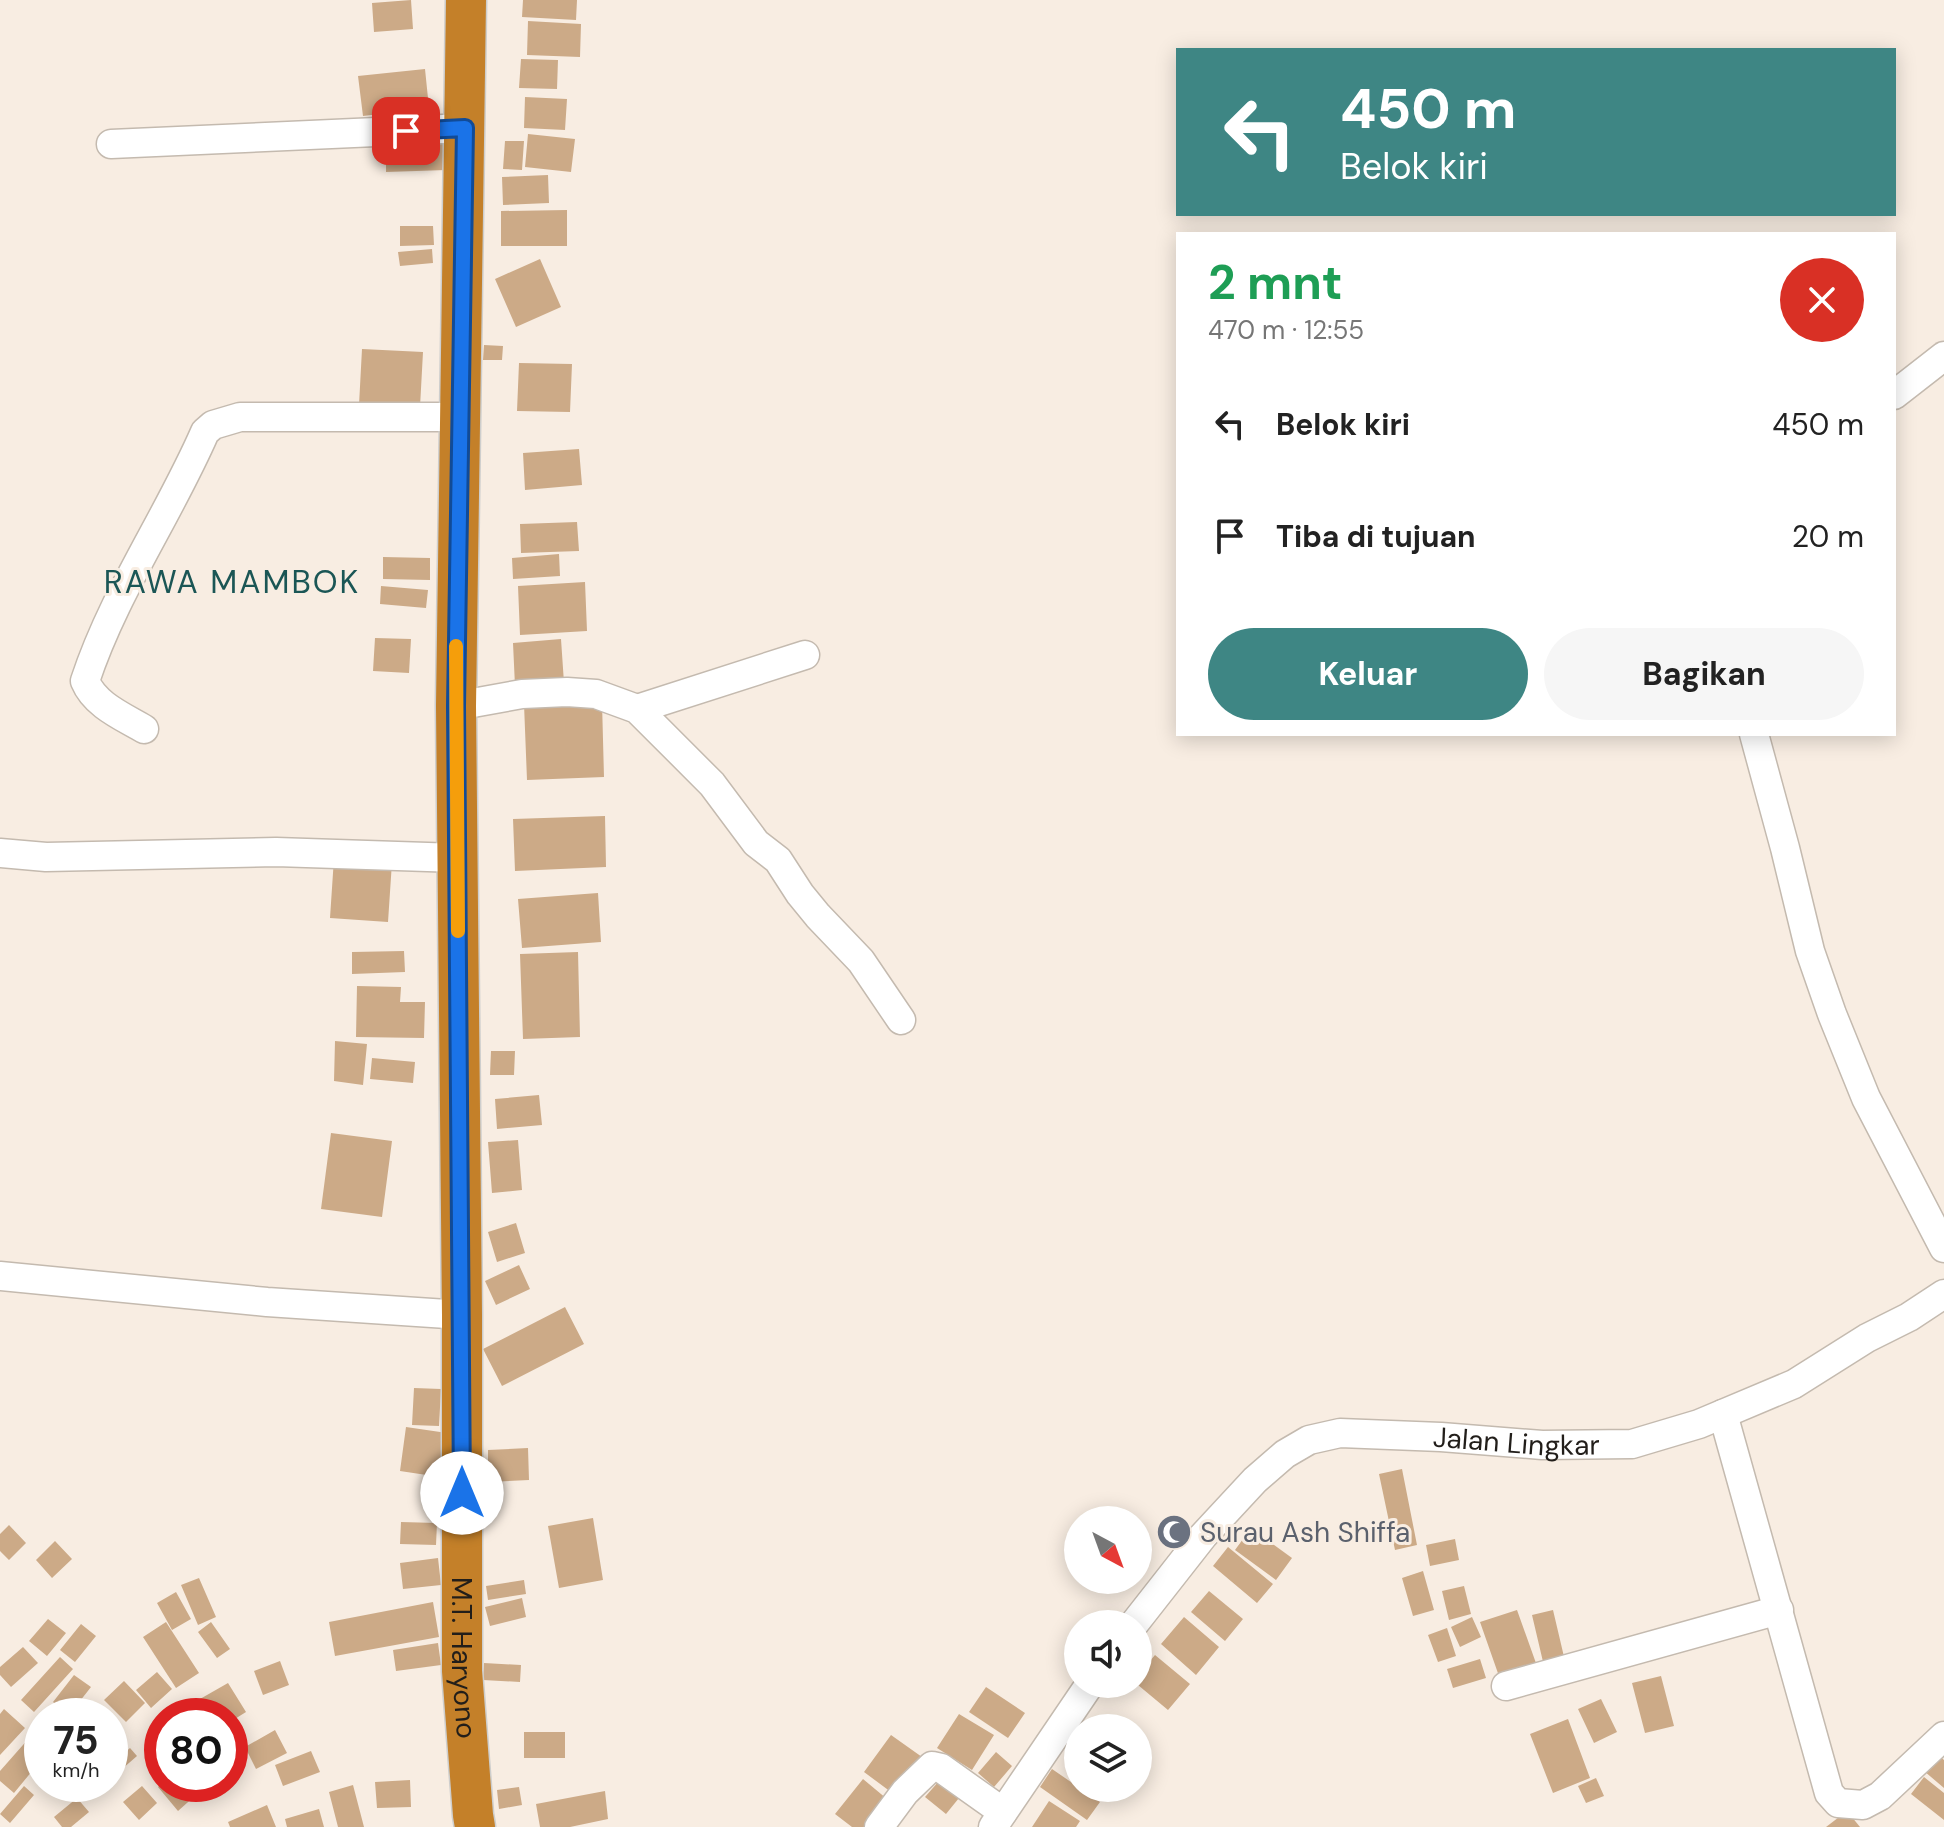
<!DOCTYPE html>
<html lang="id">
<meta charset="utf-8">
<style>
body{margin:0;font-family:"DM Sans",sans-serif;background:#f6f6f6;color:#222;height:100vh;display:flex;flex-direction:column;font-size:30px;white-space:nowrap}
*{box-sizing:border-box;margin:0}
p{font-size:26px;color:#767676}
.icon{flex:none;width:44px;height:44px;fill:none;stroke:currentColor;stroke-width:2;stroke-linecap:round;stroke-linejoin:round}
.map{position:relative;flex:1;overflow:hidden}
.sheet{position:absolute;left:1176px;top:232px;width:720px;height:504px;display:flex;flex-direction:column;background:#fff;border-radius:0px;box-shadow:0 4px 20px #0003}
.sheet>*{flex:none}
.hud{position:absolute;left:1176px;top:48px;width:720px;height:168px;border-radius:0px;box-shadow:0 4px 20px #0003;background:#3e8684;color:#fff;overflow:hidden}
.needle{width:52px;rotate:139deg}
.fabs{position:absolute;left:1064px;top:1506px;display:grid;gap:16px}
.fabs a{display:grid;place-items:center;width:88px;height:88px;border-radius:50%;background:#fff;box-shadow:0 4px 20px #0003;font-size:40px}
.speed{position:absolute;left:24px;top:1698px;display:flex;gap:16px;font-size:40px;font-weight:700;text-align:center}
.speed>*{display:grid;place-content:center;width:104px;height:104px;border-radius:50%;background:#fff;box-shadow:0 4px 20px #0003;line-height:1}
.speed small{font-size:20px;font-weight:400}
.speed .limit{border:12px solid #d22;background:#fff;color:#111}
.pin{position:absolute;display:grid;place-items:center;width:68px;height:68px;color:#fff;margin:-34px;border-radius:16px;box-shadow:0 4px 12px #0006}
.me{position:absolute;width:88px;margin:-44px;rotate:0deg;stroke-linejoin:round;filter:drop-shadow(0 0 6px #0008)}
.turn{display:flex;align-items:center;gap:28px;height:168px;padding:0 32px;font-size:36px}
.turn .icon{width:104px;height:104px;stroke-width:2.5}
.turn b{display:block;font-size:56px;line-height:68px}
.round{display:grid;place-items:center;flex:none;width:84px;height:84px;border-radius:42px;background:#f6f6f6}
.overview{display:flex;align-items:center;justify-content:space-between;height:136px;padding:0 32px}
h1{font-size:48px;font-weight:700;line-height:60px;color:#1e9e55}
.cta{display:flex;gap:16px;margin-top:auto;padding:16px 32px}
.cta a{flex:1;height:92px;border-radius:48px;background:#3e8684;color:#fff;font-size:32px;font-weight:700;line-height:92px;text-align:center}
.cta a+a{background:#f6f6f6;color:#222}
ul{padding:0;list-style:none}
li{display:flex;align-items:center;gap:24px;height:112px;padding:0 32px}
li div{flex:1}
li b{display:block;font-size:30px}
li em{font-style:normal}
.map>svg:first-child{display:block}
</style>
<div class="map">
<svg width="1944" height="1827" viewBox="0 0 1944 1827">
<rect width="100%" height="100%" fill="#f8ede2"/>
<path fill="#ccaa87" d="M411,0L413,29L374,32L372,3Z
M523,0H577L576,20L522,17Z
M528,21L581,24L580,57L527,55Z
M521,59L558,60L557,89L519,88Z
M425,69L429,108L363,116L358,76Z
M525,97L567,99L565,130L524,128Z
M528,134L575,139L571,172L525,167Z
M505,141H524L522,170L503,169Z
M445,144L446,170L386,172V146Z
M548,175L549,203L503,205L502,177Z
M567,210V246H501V211Z
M400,226H433L434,245L400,246Z
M432,249L433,263L400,266L398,252Z
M540,259L561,307L516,327L495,279Z
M484,345L503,346L502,360H483Z
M362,349L423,352L420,407L359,405Z
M519,363L572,364L570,412L517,411Z
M579,449L582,485L525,490L523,453Z
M577,522L579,551L521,553L520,524Z
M559,554L560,576L513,579L512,558Z
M383,557L430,558V580L383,579Z
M585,582L587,631L520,635L518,586Z
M381,586L428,590L426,608L380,604Z
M375,638L411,639L409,673L373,671Z
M561,639L564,683L515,686L513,643Z
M602,702L604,777L527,780L524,704Z
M605,816L606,867L515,871L513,819Z
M334,858L392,862L388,922L330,918Z
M598,893L601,942L522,948L518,899Z
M404,951L405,972L352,974V952Z
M578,952L580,1037L523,1039L520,954Z
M357,986L401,987L400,1002H425L424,1038L356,1037Z
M335,1041L367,1044L363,1085L334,1081Z
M491,1051H515L514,1075H490Z
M372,1058L415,1062L413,1083L370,1079Z
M539,1095L542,1125L497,1129L495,1099Z
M331,1133L392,1141L382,1217L321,1209Z
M518,1140L522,1190L492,1193L488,1142Z
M516,1223L525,1253L497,1262L488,1232Z
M519,1265L530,1289L496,1305L485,1281Z
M565,1307L584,1344L502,1386L483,1349Z
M414,1388L441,1389L439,1426L412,1425Z
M406,1427L447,1433L440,1477L400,1471Z
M528,1448L529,1480L488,1482V1450Z
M1402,1469L1417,1545L1395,1550L1379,1474Z
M593,1518L603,1580L559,1588L548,1526Z
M401,1522L437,1523L436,1545L400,1544Z
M9,1525L26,1543L9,1560L0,1551V1534Z
M1251,1528L1292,1558L1276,1580L1235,1550Z
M1455,1539L1459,1560L1430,1566L1426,1545Z
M55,1541L72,1559L52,1578L36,1560Z
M1228,1547L1273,1584L1257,1603L1213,1566Z
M438,1558L441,1585L403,1589L400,1563Z
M1423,1571L1434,1610L1413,1616L1402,1578Z
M199,1578L216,1617L198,1625L181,1585Z
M524,1580L526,1594L488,1600L486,1586Z
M1464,1586L1471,1614L1449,1620L1442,1591Z
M1209,1591L1243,1619L1225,1641L1191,1612Z
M176,1592L191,1619L172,1630L157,1603Z
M522,1598L526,1617L490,1626L485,1607Z
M433,1602L439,1637L335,1656L329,1622Z
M1517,1610L1537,1666L1500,1679L1480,1622Z
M1553,1610L1565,1661L1544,1666L1532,1615Z
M1184,1617L1219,1647L1196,1675L1161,1644Z
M1472,1617L1481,1637L1460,1647L1451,1627Z
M48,1619L66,1633L47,1656L29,1641Z
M166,1622L199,1673L176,1688L143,1637Z
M211,1622L230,1649L217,1658L198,1632Z
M81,1624L96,1636L75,1662L60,1650Z
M1447,1628L1456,1656L1438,1662L1428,1635Z
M438,1643L441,1665L396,1671L393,1650Z
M23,1647L38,1663L11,1687L0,1675V1667Z
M1155,1655L1190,1684L1168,1710L1138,1685V1675Z
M60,1657L73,1669L34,1712L21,1700Z
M1480,1659L1486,1678L1453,1688L1447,1669Z
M280,1661L289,1685L263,1695L254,1671Z
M484,1663L521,1665L520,1682L483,1680Z
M157,1672L172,1689L151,1708L136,1690Z
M74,1675L91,1687L69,1715L53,1702Z
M1661,1676L1674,1726L1645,1733L1632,1683Z
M124,1681L145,1703L126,1722L104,1700Z
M228,1683L246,1712L230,1722V1716H201L193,1703Z
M986,1687L1025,1713L1008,1738L969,1712Z
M1601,1699L1617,1732L1594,1743L1578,1709Z
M4,1709L25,1728L0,1755V1714Z
M959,1714L994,1735L972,1770L937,1748Z
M1568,1719L1590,1778L1553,1793L1530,1734Z
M113,1727L127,1746L110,1759V1730Z
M275,1730L287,1753L256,1769L245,1747Z
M524,1732H565V1758H524Z
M891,1735L922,1757L895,1795L864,1772Z
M30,1737L42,1747V1759L14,1793L0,1781V1771Z
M130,1748L137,1756L114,1776L110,1771V1766Z
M311,1751L320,1772L283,1786L275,1765Z
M996,1752L1012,1766L994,1787L978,1773Z
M1938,1755L1944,1760V1788L1924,1771Z
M1052,1769L1100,1802L1087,1820L1040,1787Z
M1924,1777L1944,1793V1820L1911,1794Z
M1596,1778L1604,1796L1586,1803L1578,1786Z
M863,1779L887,1799L864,1827H852L835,1814Z
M410,1780L411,1807L377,1808L375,1782Z
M939,1781L959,1798L946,1814L925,1797Z
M161,1784H204L206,1786L178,1811L158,1787Z
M353,1785L364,1827H338L329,1792Z
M24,1786L34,1795L10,1823L0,1814Z
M142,1786L157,1803L139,1820L123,1802Z
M519,1787L522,1805L499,1809L497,1790Z
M605,1791L608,1819L570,1827H540L536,1804Z
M77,1798L89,1812L71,1827H62L54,1817Z
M1049,1801L1080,1821L1076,1827H1032Z
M267,1805L276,1827H230L228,1822Z
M319,1809L324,1827H287L285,1819Z
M1847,1811L1860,1827H1826Z"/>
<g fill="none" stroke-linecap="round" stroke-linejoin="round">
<g stroke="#c4baaf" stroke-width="31">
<g id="minor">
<path d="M111,144L465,128"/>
<path d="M1894,395L1944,356"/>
<path d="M456,706L522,694L567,692L596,694L637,709L712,784L756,843L778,860L800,894L818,916L861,961L901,1020"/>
<path d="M637,709L805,655"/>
<path d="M144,729C122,716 95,705 85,681C114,593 168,517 205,432L213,425L240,417H459"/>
<path d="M1754,734L1785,848L1810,951L1832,1014L1866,1098L1944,1248"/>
<path d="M0,853L46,857L276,852L458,858"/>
<path d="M0,1276L267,1302L462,1315"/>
<path d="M1723,1414L1829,1793L1838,1803L1863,1805L1880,1796L1944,1736"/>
<path id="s1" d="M1134,1624L1203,1536L1255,1480L1285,1454L1309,1440L1340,1433L1441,1437L1542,1445L1632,1444L1699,1424L1794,1384L1867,1338L1909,1317L1944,1294"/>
<path d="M1506,1686L1779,1610"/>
<path d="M879,1827L905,1792L932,1766L941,1768L1003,1812"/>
<path d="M993,1827L1090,1684"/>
</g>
</g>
<g stroke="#cececd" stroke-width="43">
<g id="highway">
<path id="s2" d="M466,0L456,706L462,1315V1671L473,1815L475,1827"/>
</g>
</g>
<use href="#minor" stroke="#fff" stroke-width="28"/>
<use href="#highway" stroke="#c48029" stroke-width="40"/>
</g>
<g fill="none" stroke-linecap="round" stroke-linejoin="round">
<g stroke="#114b97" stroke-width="20">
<path id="route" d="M406,131L465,128L456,706L462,1493"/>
</g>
<use href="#route" stroke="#1a73e8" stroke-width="14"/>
<path stroke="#f59e0b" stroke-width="14" d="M456,646L458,931"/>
</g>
<defs>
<g id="mosque-disc" transform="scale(1.8)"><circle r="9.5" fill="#6b7280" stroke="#f8ede2"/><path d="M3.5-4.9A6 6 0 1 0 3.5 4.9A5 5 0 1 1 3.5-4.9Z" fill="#fff"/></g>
</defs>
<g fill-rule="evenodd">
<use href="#mosque-disc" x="1174" y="1532"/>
</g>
<g text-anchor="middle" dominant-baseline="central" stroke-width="6" stroke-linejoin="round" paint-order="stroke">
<g font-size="28" fill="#221e1a" stroke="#f8ede2">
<text stroke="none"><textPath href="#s1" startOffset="464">Jalan Lingkar</textPath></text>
<text stroke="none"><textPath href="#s2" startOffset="1658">M.T. Haryono</textPath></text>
</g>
<g font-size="28" fill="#5b616d" stroke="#f8ede2" text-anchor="start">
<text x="1200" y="1532">Surau Ash Shiffa</text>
</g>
<g font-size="32" letter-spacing="2" fill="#1b5655" stroke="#f8ede2">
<text x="232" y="582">RAWA MAMBOK</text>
</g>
</g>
</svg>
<div class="fabs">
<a><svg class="needle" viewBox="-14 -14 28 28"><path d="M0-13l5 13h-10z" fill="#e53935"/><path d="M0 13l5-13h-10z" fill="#767676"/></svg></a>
<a><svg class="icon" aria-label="sound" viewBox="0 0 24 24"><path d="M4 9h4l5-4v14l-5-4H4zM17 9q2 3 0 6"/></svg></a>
<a><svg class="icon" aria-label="layers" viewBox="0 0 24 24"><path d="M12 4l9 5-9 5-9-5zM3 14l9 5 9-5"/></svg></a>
</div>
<div class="speed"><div>75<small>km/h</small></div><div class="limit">80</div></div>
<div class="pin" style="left:406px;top:131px;background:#d93025"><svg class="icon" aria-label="arrive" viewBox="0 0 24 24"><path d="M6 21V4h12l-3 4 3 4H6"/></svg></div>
<svg class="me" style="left:462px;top:1493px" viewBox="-20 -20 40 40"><circle r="19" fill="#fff"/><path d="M0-13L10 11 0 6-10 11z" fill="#1a73e8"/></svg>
<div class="hud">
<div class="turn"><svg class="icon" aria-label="left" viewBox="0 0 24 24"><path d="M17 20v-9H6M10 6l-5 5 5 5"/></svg><div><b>450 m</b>Belok kiri</div></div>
</div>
<section class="sheet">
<div class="overview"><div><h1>2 mnt</h1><p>470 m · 12:55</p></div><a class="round" style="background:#d93025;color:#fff"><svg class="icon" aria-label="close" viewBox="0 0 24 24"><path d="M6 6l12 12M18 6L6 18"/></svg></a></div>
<ul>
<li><svg class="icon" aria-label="left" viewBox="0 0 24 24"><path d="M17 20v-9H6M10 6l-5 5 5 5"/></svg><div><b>Belok kiri</b></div><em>450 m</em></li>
<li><svg class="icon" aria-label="arrive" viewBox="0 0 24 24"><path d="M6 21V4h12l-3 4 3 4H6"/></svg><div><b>Tiba di tujuan</b></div><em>20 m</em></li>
</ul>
<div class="cta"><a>Keluar</a><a>Bagikan</a></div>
</section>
</div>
